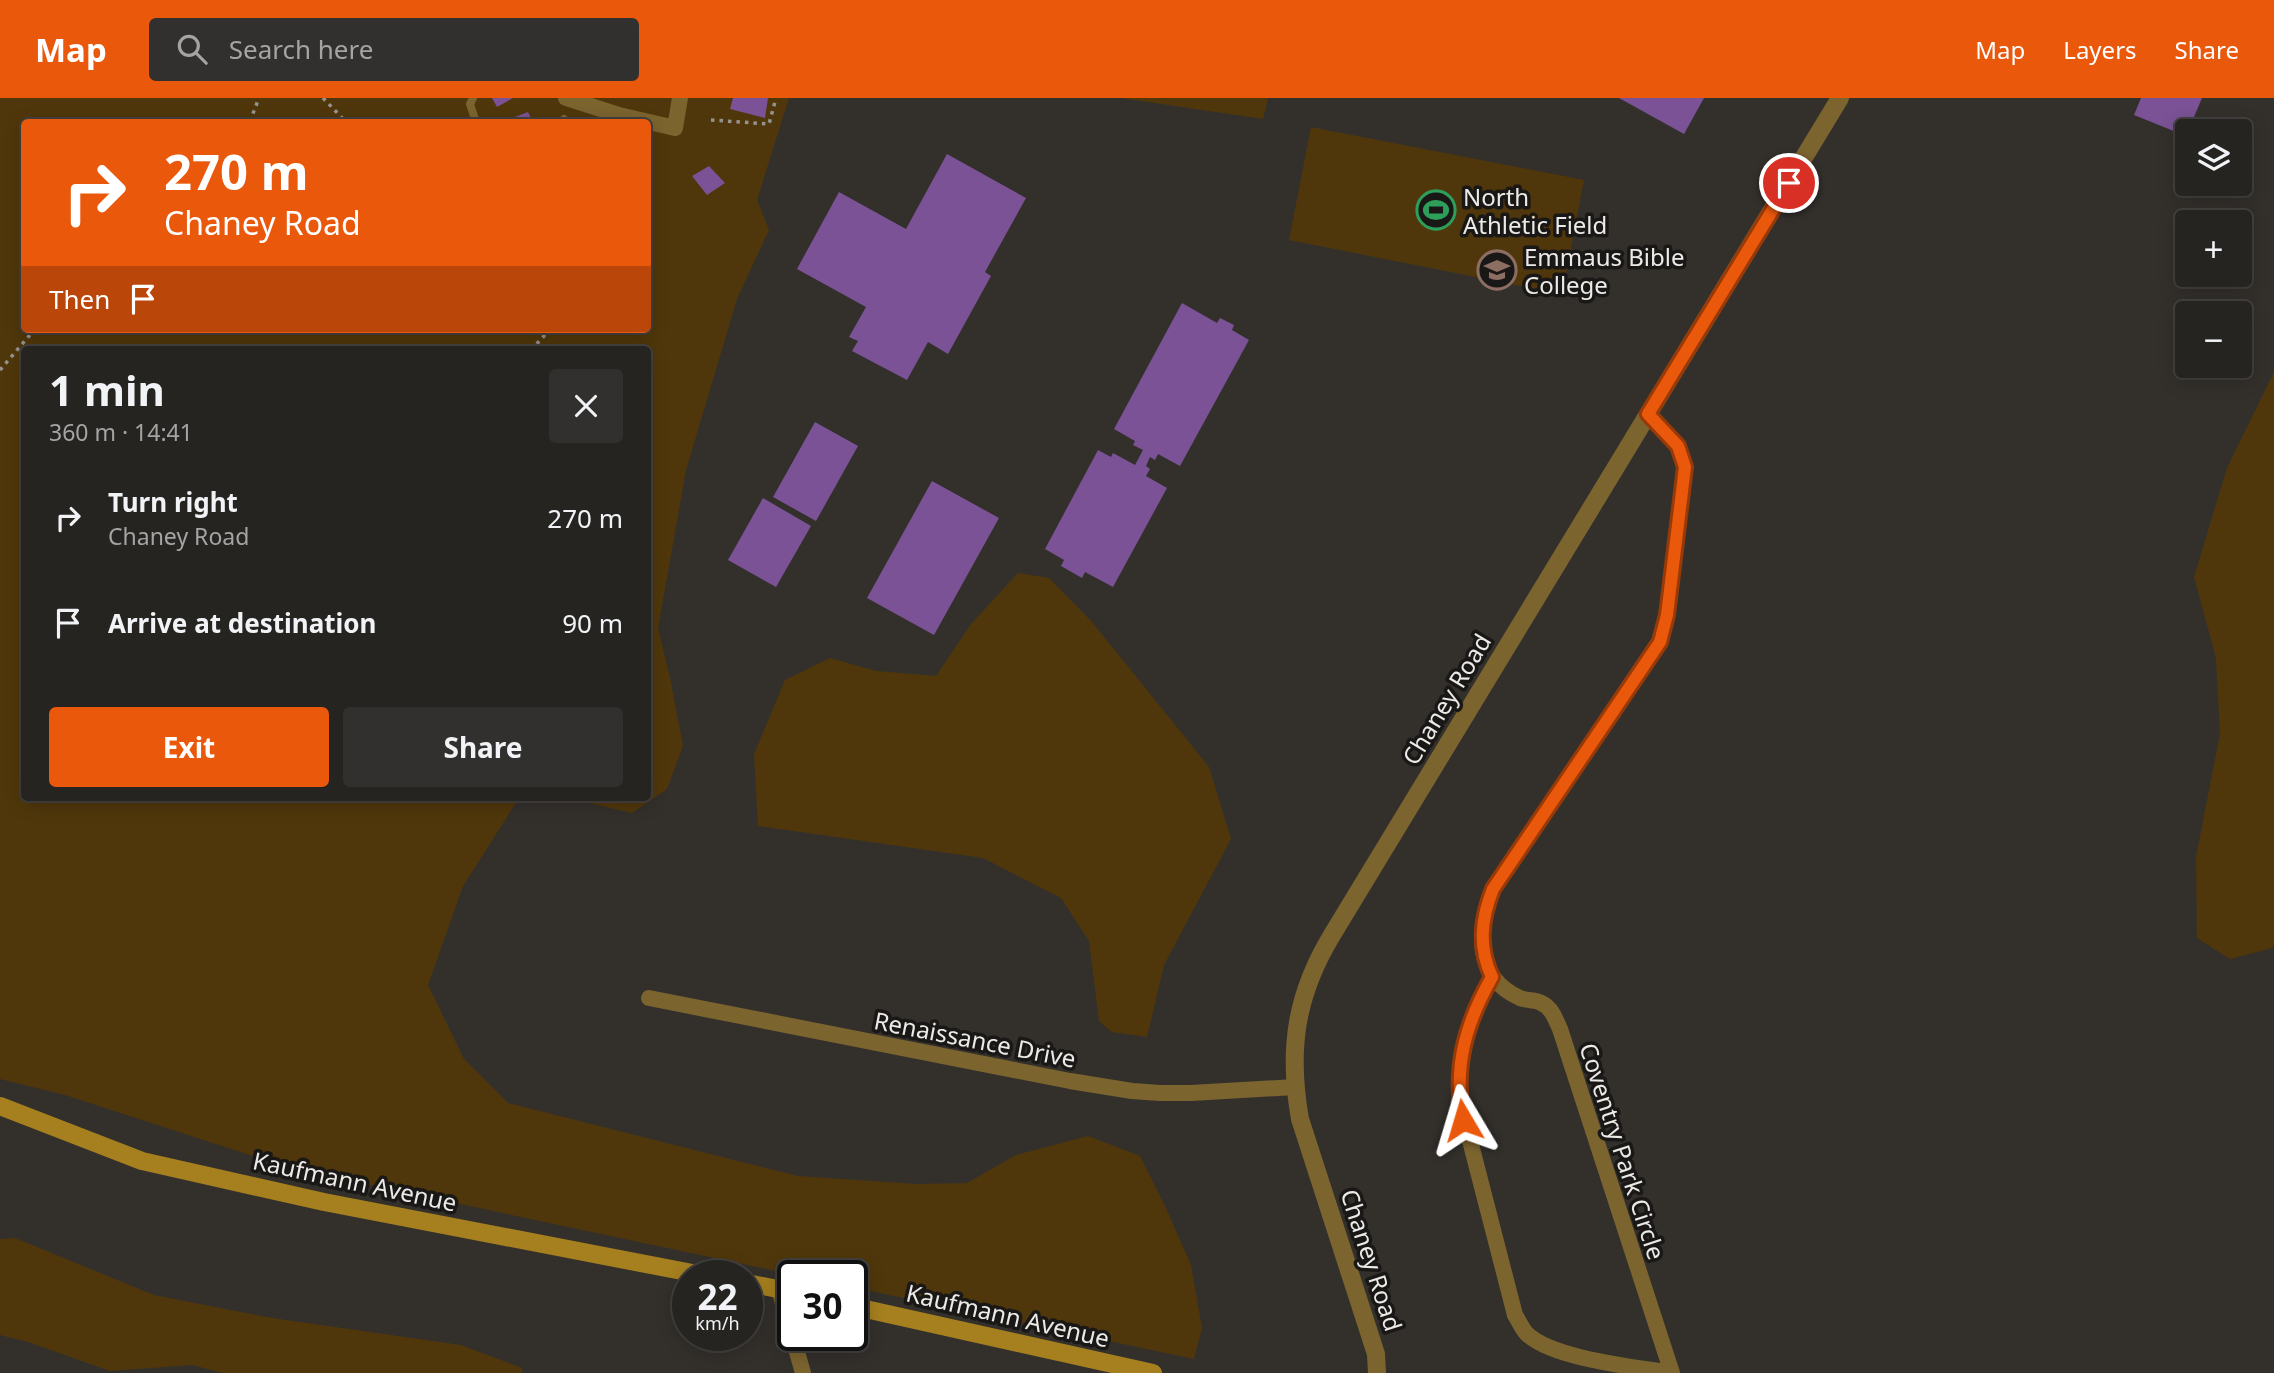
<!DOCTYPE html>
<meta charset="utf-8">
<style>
body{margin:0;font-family:"Noto Sans",sans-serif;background:#32302e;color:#f1f3f6;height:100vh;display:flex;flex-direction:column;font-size:26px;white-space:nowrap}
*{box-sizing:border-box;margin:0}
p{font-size:23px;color:#a4a4a5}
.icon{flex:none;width:38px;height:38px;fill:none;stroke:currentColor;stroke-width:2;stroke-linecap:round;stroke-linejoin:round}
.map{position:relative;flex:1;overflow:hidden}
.drawer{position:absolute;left:21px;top:248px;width:630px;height:455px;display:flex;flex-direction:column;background:#262421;border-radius:7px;box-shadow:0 4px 18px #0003,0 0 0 2px #42413f}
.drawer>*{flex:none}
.hud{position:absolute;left:21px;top:21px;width:630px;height:214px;border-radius:7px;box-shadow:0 4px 18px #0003,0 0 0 2px #42413f;background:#ea580c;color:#fff;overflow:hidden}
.fabs{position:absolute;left:2175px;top:21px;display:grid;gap:14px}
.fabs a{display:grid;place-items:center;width:77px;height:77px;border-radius:7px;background:#262421;box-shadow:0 4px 18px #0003,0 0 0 2px #42413f;font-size:35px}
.speed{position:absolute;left:672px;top:1162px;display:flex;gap:14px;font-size:35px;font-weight:700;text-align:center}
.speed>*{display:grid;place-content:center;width:91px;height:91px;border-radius:50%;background:#262421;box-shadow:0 4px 18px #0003,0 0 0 2px #42413f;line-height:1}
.speed small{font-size:18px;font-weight:400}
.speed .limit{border:4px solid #111;border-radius:10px;background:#fff;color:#111}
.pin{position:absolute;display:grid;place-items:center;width:60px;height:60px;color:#fff;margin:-30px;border:4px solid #fff;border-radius:50%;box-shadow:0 2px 7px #0007}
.me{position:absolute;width:77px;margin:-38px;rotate:353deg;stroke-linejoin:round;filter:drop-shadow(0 0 5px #0008)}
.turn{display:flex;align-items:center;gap:24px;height:147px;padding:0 28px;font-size:32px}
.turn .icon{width:91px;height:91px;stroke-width:2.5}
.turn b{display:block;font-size:49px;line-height:60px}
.then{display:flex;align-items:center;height:66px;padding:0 28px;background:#0003;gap:14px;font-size:26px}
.round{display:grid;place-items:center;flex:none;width:74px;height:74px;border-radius:7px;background:#32302e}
.overview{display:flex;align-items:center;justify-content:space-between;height:119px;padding:0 28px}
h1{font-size:42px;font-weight:700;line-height:52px}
.action{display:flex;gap:14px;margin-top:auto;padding:14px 28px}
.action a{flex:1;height:80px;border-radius:7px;background:#ea580c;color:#fff;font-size:28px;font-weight:700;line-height:80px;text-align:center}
.action a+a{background:#32302e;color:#f1f3f6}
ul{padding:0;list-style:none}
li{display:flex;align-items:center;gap:21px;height:105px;padding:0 28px}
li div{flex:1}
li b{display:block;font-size:26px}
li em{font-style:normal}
header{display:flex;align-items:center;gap:42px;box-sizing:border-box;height:98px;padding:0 35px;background:#ea580c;color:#fff}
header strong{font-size:33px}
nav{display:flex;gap:38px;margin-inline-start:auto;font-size:24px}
.search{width:490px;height:63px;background:#32302e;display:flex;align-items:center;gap:18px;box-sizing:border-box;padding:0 24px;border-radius:7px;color:#a4a4a5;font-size:26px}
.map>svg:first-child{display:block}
</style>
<header>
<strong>Map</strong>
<div class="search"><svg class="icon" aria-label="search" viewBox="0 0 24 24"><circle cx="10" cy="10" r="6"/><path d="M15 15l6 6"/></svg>Search here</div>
<nav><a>Map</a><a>Layers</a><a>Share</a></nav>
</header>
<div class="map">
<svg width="2274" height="1275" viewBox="0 0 2274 1275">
<rect width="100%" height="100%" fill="#33302c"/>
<path fill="#50370b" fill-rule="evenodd" d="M0,0H789L757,102L769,132L737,201L686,372L658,530L670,580L683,648L667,691L632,715L567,700H648V252H24V700H519L463,788L428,887L464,961L508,1005L798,1078L917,1086L967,1085L1016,1057L1088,1038L1140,1058L1165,1108L1191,1167L1202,1230L1194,1261L852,1189V1178H800L290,1070L65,997L0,981ZM24,24H648V231H24Z
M1121,0H1268L1263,21Z
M1311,29L1584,82L1562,196L1289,142Z
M2274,274V846L2272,850L2230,861L2197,840L2196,759L2220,636L2216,560L2194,479L2227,370Z
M1018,475L1049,480L1092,524L1209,669L1231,741L1164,867L1147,939L1112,934L1099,923L1089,843L1061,800L983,760L758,728L754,656L785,582L830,560L876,573L936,578L971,526Z
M15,1140L154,1197L272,1220L461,1247L522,1270V1275H223L192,1267L110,1273L28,1244L0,1237V1141Z"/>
<path fill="#7a5295" d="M492,0H513L497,9Z
M733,0H768L765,20L730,11Z
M1619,0H1704L1684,36Z
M2141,0H2202L2186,38L2134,17Z
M528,14L533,24H501Z
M947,56L1026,100L985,174L991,178L948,256L928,244L907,282L852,253L858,243L849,239L866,209L797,171L839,94L906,131Z
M709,68L725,85L707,97L692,78Z
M1182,205L1217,225L1220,220L1234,227L1232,232L1249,242L1180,368L1158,356L1155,362L1150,359L1146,368L1150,371L1146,378L1167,390L1113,489L1085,474L1082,480L1061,468L1064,462L1045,451L1098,352L1111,359L1113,355L1135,367L1143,352L1133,347L1135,343L1114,331Z
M815,324L858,348L816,423L773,399Z
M932,383L999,420L934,537L867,500Z
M763,400L811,428L776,489L728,462Z"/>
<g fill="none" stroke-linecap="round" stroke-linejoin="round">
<path stroke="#95928f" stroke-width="3.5" stroke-dasharray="3.5 5" stroke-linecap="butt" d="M323,0L346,24
M711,22L769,26L776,0
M252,24V18L259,0
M531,252L544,238L539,231
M0,272L35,231"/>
<path stroke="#7c642f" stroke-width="8" d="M473,0L470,6L476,24
M561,24L564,21"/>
<path stroke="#7c642f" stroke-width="16" d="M566,0L619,17L675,30L680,0
M1648,316L1678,348L1685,369L1667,517L1659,544L1493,791C1477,831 1473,879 1520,900C1525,902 1531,902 1536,903C1551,907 1554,918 1560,931L1672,1275
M1492,879C1470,919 1459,954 1459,1000L1515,1217C1519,1223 1522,1231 1527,1236C1553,1261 1636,1269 1671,1275
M649,900L1070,983L1132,993L1160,995H1191L1295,989
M779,1191L803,1275"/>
<path stroke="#7c642f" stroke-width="18" d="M1377,1275L1376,1256L1300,1021C1288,953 1295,898 1332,837L1840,0"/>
<path stroke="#a6801f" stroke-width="18" d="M0,1008L142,1063L324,1104L708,1178
M747,1185L793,1194
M852,1208L1153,1275"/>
</g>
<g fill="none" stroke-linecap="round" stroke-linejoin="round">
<g stroke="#983908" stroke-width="18">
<path id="route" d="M1463,1022C1453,968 1466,925 1492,879C1478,849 1481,821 1493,791L1660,544L1667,517L1685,369L1678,348L1648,316L1789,85"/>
</g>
<use href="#route" stroke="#ea580c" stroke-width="12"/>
</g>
<defs>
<g id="stadium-ring" transform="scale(2.0125)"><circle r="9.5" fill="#1a1816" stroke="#2e9e5b" stroke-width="1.5"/><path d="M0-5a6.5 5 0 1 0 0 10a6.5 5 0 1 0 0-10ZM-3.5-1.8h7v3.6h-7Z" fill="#2e9e5b"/></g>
<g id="university-ring" transform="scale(2.0125)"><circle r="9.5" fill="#1a1816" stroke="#8d6e63" stroke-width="1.5"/><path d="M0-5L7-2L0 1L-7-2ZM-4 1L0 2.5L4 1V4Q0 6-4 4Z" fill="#8d6e63"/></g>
</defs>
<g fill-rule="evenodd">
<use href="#stadium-ring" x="1436" y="112"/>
<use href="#university-ring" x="1497" y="172"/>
</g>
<g text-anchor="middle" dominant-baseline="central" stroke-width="7" stroke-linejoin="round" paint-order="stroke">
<g font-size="24" fill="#eceae7" stroke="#1a1816" text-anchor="start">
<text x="1463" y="98">North<tspan x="1463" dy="28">Athletic Field</tspan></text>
<text x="1524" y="158">Emmaus Bible<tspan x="1524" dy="28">College</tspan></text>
</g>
<g font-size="24" fill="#eceae7" stroke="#1a1816">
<text transform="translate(1446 601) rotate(-59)">Chaney Road</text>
<text transform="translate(975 941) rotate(11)">Renaissance Drive</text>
<text transform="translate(1623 1053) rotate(72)">Coventry Park Circle</text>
<text transform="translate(355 1083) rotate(12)">Kaufmann Avenue</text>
<text transform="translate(1372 1162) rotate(72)">Chaney Road</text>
<text transform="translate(1008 1217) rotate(13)">Kaufmann Avenue</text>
</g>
</g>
</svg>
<div class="fabs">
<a><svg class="icon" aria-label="layers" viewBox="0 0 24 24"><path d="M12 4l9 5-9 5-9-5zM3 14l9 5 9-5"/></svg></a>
<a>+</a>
<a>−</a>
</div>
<div class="speed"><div>22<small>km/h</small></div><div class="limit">30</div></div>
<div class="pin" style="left:1789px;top:85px;background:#d93025"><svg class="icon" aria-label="arrive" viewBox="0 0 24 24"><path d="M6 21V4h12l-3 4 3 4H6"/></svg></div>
<svg class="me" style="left:1463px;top:1022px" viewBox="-20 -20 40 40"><path d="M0-17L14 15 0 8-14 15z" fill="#ea580c" stroke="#fff" stroke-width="4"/></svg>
<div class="hud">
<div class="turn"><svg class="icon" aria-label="right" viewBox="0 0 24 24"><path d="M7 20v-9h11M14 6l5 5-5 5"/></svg><div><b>270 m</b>Chaney Road</div></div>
<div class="then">Then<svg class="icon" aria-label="arrive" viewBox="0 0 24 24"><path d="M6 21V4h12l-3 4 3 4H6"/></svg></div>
</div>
<section class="drawer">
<div class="overview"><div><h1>1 min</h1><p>360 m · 14:41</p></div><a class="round"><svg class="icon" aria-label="close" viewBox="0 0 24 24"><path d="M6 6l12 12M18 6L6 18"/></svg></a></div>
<ul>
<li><svg class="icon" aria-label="right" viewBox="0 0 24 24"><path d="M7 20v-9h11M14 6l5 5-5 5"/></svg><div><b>Turn right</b><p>Chaney Road</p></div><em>270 m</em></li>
<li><svg class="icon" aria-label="arrive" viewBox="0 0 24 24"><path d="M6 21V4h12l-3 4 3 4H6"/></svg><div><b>Arrive at destination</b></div><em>90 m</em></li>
</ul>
<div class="action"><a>Exit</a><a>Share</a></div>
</section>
</div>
